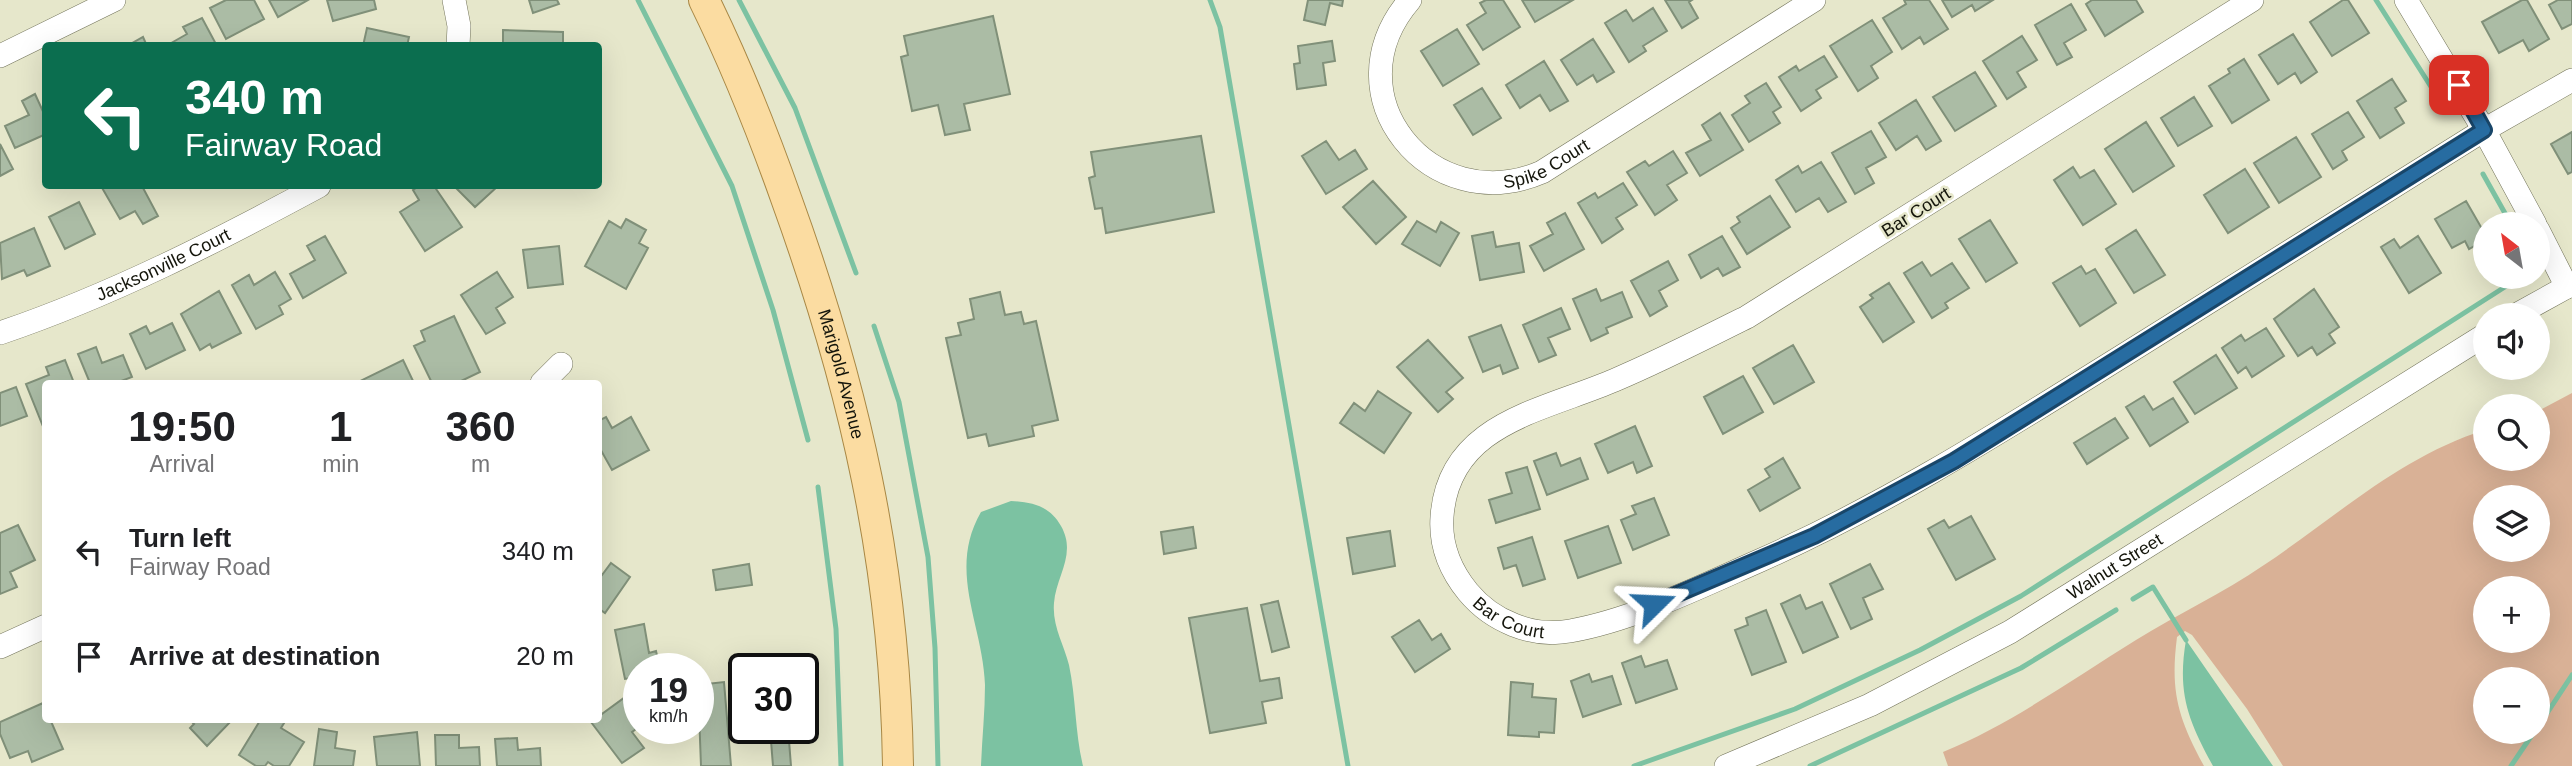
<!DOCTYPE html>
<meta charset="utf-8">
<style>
body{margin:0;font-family:Arial,sans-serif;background:#f2f2f2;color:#202124;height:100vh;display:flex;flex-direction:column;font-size:26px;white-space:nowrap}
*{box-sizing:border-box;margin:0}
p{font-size:23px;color:#757577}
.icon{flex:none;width:38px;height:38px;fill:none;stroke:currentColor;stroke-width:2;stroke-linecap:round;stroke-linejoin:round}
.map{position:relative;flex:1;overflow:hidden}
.drawer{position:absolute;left:42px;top:380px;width:560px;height:343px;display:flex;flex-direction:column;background:#fff;border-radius:7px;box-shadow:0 7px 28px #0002}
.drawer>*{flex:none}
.hud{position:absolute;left:42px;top:42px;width:560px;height:147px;border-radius:7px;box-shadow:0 7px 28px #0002;background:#0b6e4f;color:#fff;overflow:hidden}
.needle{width:46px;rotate:329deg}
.buttons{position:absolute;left:2473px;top:212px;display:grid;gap:14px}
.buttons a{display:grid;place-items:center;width:77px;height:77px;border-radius:50%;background:#fff;box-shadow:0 7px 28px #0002;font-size:35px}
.speed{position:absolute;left:623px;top:653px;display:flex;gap:14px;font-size:35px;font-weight:700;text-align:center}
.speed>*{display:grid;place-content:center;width:91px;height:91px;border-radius:50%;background:#fff;box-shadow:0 7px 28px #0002;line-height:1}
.speed small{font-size:18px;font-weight:400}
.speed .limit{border:4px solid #111;border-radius:10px;background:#fff;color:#111}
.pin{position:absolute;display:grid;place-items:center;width:60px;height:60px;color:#fff;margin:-30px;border-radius:14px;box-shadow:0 4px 10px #0006}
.me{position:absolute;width:77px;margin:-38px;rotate:69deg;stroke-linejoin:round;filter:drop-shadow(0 0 5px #0008)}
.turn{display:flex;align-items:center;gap:24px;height:147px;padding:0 28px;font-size:32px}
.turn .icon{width:91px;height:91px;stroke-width:2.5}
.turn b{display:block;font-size:49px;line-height:60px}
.eta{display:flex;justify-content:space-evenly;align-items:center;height:119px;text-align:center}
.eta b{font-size:42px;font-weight:700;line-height:49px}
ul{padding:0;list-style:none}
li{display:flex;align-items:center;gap:21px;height:105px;padding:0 28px}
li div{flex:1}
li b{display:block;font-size:26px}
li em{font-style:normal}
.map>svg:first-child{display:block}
</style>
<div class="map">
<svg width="2572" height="766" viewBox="0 0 2572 766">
<rect width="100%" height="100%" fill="#e6e7cb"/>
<path fill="#d9b196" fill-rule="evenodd" d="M2572,393V766H2283L2247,709L2192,635L2185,631L2177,637C2170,692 2178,718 2204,766H1948L1943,752C2011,724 2073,679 2136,640C2178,614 2223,593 2264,565C2336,517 2401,456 2485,430V458H2538V411ZM2485,497H2538V550H2485ZM2485,588H2538V640H2485ZM2485,679H2538V732H2485Z"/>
<path fill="#7cc2a2" d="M1011,501C1032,502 1050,506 1061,526C1077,554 1056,576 1054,603C1052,626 1064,644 1069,665C1076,698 1075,733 1083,766H981C982,739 985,712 985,685C983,624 947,571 981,512Z
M2186,640L2273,766H2213C2188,720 2177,693 2186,640Z"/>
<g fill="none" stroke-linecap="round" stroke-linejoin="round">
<path stroke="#7cc2a2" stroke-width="5" d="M638,0L732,186L773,310L808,440
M739,0L795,108L856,273
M1210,0L1220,27L1348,766
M2376,0L2447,112
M2483,174L2511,224
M874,326L899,402L928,557L935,648L938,766
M818,487L836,629L841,766
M2133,599L2153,587L2186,640
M2538,727L2572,675
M1634,766L1795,709L1920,650L2021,596L2522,276
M1810,766L2021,668L2116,610
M2511,766L2534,732"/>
</g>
<path fill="#abbca5" stroke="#809079" stroke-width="2" d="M226,0H254L264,19L226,39L210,8Z
M269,0H308L278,17Z
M327,0H374L376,9L333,21Z
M529,0H557L559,4L533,13Z
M1308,0H1343L1342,6L1330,3L1325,25L1304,20Z
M1486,0H1503L1520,27L1483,50L1467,25L1486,13L1480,3Z
M1522,0H1573L1535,22Z
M1665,0H1692L1689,2L1698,18L1682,28Z
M1904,0H1929L1948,29L1924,44L1920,37L1902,49L1883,18L1906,4Z
M1942,0H1993L1975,11L1972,5L1952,17Z
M2092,0H2136L2143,12L2105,36L2086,4Z
M2343,0H2348L2369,33L2332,56L2310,22Z
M2522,0H2527L2549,39L2529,51L2523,40L2499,53L2482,22Z
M2558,0H2572V24L2562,29L2549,5Z
M2071,4L2086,30L2064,43L2072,57L2057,65L2035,25Z
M1653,8L1667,31L1643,46L1646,51L1629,62L1605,23L1626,10L1633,21Z
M993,16L1010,94L964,104L970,130L945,135L938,105L912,111L901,57L908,55L904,36Z
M202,18L217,46H166L187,34L183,27Z
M1872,20L1892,52L1871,66L1878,78L1858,91L1830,46Z
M367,28L409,37L407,46H363Z
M1457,29L1479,64L1443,86L1421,51Z
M503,30L563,32V46H503Z
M2293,34L2317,72L2301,83L2295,73L2278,84L2259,55Z
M2022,36L2037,60L2017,72L2026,87L2007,99L1983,61Z
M143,37L147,46H127Z
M1593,39L1614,72L1597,82L1593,75L1577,85L1561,60Z
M1332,41L1335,61L1323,63L1326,85L1297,89L1294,64L1300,63L1298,46Z
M1824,56L1837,77L1816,90L1821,98L1801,111L1779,77L1796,66L1799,71Z
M2244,59L2269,100L2232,123L2209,86L2230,73L2228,69Z
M1544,61L1568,101L1550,111L1540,95L1520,108L1506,85Z
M1975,72L1996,106L1955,131L1933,97Z
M2392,79L2406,101L2395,108L2404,123L2380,138L2357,101Z
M1766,83L1781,107L1773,112L1780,123L1749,142L1732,115L1750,103L1745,96Z
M1482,88L1501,118L1473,135L1454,105Z
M35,94L46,118V134L15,148L5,126L29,115L22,101Z
M2194,97L2212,126L2178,146L2161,118Z
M1916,100L1941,141L1926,150L1917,136L1896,150L1879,123Z
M2348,112L2364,137L2342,151L2347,160L2333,169L2312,134Z
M1720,113L1743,150L1700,176L1686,153L1711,140L1702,125Z
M2146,122L2174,166L2133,192L2105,149Z
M1871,131L1886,157L1866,168L1874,183L1855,194L1832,153Z
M2572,132V172L2568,174L2551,144Z
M1201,136L1214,212L1106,233L1102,208L1095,209L1089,178L1095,176L1091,152Z
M2296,137L2321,177L2279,203L2254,163Z
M1326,141L1339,160L1355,150L1367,169L1326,194L1302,156Z
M0,144L13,169L0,176Z
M1673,151L1687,173L1667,185L1677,200L1655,215L1627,172L1645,161L1649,166Z
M1821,162L1846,202L1828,212L1819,198L1796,212L1776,180L1798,166L1802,173Z
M2073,167L2080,178L2094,170L2116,204L2083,225L2054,180Z
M2245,169L2269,207L2228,233L2204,195Z
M1373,181L1406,217L1376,244L1343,207Z
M1623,183L1637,205L1616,218L1623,229L1602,243L1578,203L1595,193L1598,198Z
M101,186H142L158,216L143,224L135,211L120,219Z
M419,186H434L462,227L425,251L400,212L419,200L413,190Z
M454,186H498L475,207Z
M1770,196L1790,227L1747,254L1731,228L1740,222L1737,217Z
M2466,201L2485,234V240L2469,249L2465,241L2452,248L2435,219Z
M79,202L95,234L65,249L49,217Z
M1565,213L1584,249L1544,271L1530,246L1553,234L1547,223Z
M626,219L646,230L639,243L648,248L626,289L585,266L609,221L621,228Z
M1990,220L2017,263L1986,282L1959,239Z
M1417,221L1436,232L1441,222L1459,233L1440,266L1402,244Z
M34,228L50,266L27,276L24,270L2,279L0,243Z
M2136,230L2165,275L2134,293L2106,249Z
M1493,232L1496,247L1519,243L1524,272L1480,280L1472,236Z
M325,236L346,273L303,298L290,274L315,260L307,246Z
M1722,236L1740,267L1723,276L1718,268L1701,278L1689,255Z
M2418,236L2441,273L2409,293L2381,247L2394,239L2400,248Z
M559,246L563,284L528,288L523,250Z
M1668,261L1678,280L1659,291L1667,306L1650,316L1631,281Z
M1922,262L1931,276L1952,263L1969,288L1945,303L1948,308L1932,318L1904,273Z
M2081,266L2086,274L2095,269L2116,303L2080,326L2053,283Z
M275,272L291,299L279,306L283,314L256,329L232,285L249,275L254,285Z
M497,272L513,297L496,308L505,323L486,334L461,295Z
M1889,283L1914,322L1883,342L1860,307L1873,298L1870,295Z
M1596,289L1601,301L1622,292L1632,317L1606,328L1608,333L1591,341L1573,299Z
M2314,289L2339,327L2329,334L2335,343L2317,355L2312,347L2298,356L2274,319Z
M219,291L241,333L212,348L210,344L200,350L181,314Z
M1000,292L1005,315L1021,312L1024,324L1036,321L1058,420L1032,426L1034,436L989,446L986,434L968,438L946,338L961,335L958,323L974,319L970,299Z
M1561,308L1570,329L1548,338L1556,355L1539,362L1523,325Z
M454,316L480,372L457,383H432L414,346L425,341L421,331Z
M172,323L185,350L146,369L130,334L146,326L150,334Z
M1501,325L1518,368L1503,374L1500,365L1483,372L1469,337Z
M2266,328L2284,356L2252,377L2246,367L2238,373L2222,348L2241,335L2245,341Z
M1428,340L1463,378L1446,392L1453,399L1438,412L1397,367Z
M1793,345L1814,382L1774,404L1753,368Z
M96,347L102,363L123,355L132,377L116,383H90L78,354Z
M2216,355L2237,388L2195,414L2174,382Z
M65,360L74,383H46L44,429L26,384L49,375L46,367Z
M403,360L414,383H358V382Z
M1743,376L1763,412L1723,434L1704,397Z
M16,387L27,416L0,426V393Z
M1378,391L1411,413L1384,453L1340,423L1354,403L1365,411Z
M2144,396L2153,410L2173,398L2188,422L2150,446L2126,407Z
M606,417L612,428L631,417L649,450L612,470L598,445V421Z
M2115,418L2128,438L2087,464L2074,443Z
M1635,426L1652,466L1637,473L1633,462L1608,473L1595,444Z
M1556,453L1561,466L1580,458L1588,479L1547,495L1534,461Z
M1783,458L1800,488L1760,511L1748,490L1770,477L1765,469Z
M1527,467L1540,509L1496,523L1489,500L1512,493L1506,473Z
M1654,498L1669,535L1633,550L1621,520L1636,514L1632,506Z
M1971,516L1995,559L1956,580L1928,529L1944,520L1949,528Z
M18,525L35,560L10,572L17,587L0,594V533Z
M1608,526L1621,563L1578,578L1565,541Z
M1193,527L1196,548L1164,554L1161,532Z
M1390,531L1395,566L1353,574L1347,538Z
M1532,537L1545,579L1523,586L1516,565L1504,569L1498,548Z
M611,563L630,577L605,613L598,608V573L602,575Z
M749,564L752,585L716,590L713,570Z
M1870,564L1883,589L1863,598L1872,619L1851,629L1830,584Z
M1800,595L1806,609L1822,602L1838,637L1803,653L1781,604Z
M1278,601L1289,647L1272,652L1261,605Z
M1247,608L1260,681L1279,678L1282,698L1262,702L1266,723L1210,733L1189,618Z
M1766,610L1786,662L1752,675L1735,630L1748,625L1746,618Z
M1419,620L1432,640L1441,634L1450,649L1415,672L1392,637Z
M644,624L649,653L656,651L660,668H639V677L625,679L615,630Z
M1641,656L1645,667L1667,660L1677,689L1636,703L1622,663Z
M1589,674L1592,682L1612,676L1621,704L1583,717L1571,681Z
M724,682L731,766H701L698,685Z
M1511,682L1533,684L1532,697L1556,699L1554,733L1539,732V737L1508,735Z
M628,695L639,709V727L632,732L644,748L622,763L591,722Z
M43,703L46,719H50L63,749L32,762L28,751L10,758L0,734V722Z
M189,719H233L207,746L190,728L194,724Z
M261,719H277L284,723L281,728L304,742L289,766H274L268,762L265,766H256L239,755Z
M770,728H788L791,766H773Z
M319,729L337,732L335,748L355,751L353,766H314Z
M417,732L420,766H377L374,737Z
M435,735H459V748L479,747L480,766H436Z
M517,738L518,750L540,748L541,766H497L495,739Z"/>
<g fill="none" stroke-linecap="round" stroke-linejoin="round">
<g stroke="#72735a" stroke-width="24">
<g id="minor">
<path d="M454,0L459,26L458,46"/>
<path id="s1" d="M1410,0C1328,95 1431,220 1542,172L1814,0"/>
<path id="s2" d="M2252,0L1747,317C1703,339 1660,361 1615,380C1543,411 1448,423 1442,517C1440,545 1450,570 1468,592C1492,621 1532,638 1570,631C1633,620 1702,586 1761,560C1889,503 2005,429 2124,355C2244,279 2364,204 2484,130L2572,80"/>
<path d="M2406,0L2484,130L2535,224"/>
<path d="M0,56L114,0"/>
<path d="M2538,230L2567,287"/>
<path d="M2516,315L2572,284"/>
<path id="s3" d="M0,333C112,295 215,242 319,186"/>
<path d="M542,383L561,364"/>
<path d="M0,647L46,626"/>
<path id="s4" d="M1726,766L1870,705L2010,632L2485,335"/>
</g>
</g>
<g stroke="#a88744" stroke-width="32">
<g id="major">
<path id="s5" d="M704,0C736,65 763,133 787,201C855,389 895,566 898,766"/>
</g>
</g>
<use href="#minor" stroke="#fff" stroke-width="23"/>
<use href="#major" stroke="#fbdca1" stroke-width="30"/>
</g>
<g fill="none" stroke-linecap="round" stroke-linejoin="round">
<g stroke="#194669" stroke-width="18">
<path id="route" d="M1654,604L1814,536L1954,461L2484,130L2459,85"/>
</g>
<use href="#route" stroke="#276ca1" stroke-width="12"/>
</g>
<g text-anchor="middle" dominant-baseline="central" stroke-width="5" stroke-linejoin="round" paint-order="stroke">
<g font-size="18" fill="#14150b" stroke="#e6e7cb">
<text stroke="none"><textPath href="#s1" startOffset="312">Spike Court</textPath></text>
<text transform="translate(1916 212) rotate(-32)">Bar Court</text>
<text stroke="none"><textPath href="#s3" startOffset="177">Jacksonville Court</textPath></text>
<text stroke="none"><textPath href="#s5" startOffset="399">Marigold Avenue</textPath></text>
<text stroke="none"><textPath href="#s4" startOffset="438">Walnut Street</textPath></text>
<text stroke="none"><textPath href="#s2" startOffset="1110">Bar Court</textPath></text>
</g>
</g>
</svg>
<div class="buttons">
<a><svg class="needle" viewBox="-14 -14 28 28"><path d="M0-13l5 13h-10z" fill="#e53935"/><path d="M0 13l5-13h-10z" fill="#757577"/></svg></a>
<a><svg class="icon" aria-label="sound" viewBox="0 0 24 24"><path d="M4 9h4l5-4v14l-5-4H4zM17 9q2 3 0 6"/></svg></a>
<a><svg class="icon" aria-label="search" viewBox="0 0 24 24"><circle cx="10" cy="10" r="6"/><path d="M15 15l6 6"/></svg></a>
<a><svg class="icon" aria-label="layers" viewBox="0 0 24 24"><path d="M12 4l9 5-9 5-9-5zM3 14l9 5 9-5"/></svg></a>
<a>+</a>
<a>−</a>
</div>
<div class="speed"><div>19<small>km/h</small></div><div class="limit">30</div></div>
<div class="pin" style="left:2459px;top:85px;background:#d93025"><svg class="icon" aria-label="arrive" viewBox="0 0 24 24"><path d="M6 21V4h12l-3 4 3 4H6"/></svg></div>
<svg class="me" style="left:1654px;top:604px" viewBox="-20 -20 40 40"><path d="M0-17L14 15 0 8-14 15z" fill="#276ca1" stroke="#fff" stroke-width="4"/></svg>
<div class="hud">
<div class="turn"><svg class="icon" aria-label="left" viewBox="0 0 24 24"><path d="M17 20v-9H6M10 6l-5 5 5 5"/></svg><div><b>340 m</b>Fairway Road</div></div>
</div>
<section class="drawer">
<div class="eta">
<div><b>19:50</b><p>Arrival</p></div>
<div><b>1</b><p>min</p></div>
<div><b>360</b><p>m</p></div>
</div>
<ul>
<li><svg class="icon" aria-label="left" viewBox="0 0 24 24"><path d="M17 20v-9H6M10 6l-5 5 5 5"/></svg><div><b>Turn left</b><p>Fairway Road</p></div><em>340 m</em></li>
<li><svg class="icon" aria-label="arrive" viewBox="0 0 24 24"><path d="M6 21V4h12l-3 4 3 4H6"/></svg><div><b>Arrive at destination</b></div><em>20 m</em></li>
</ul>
</section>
</div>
